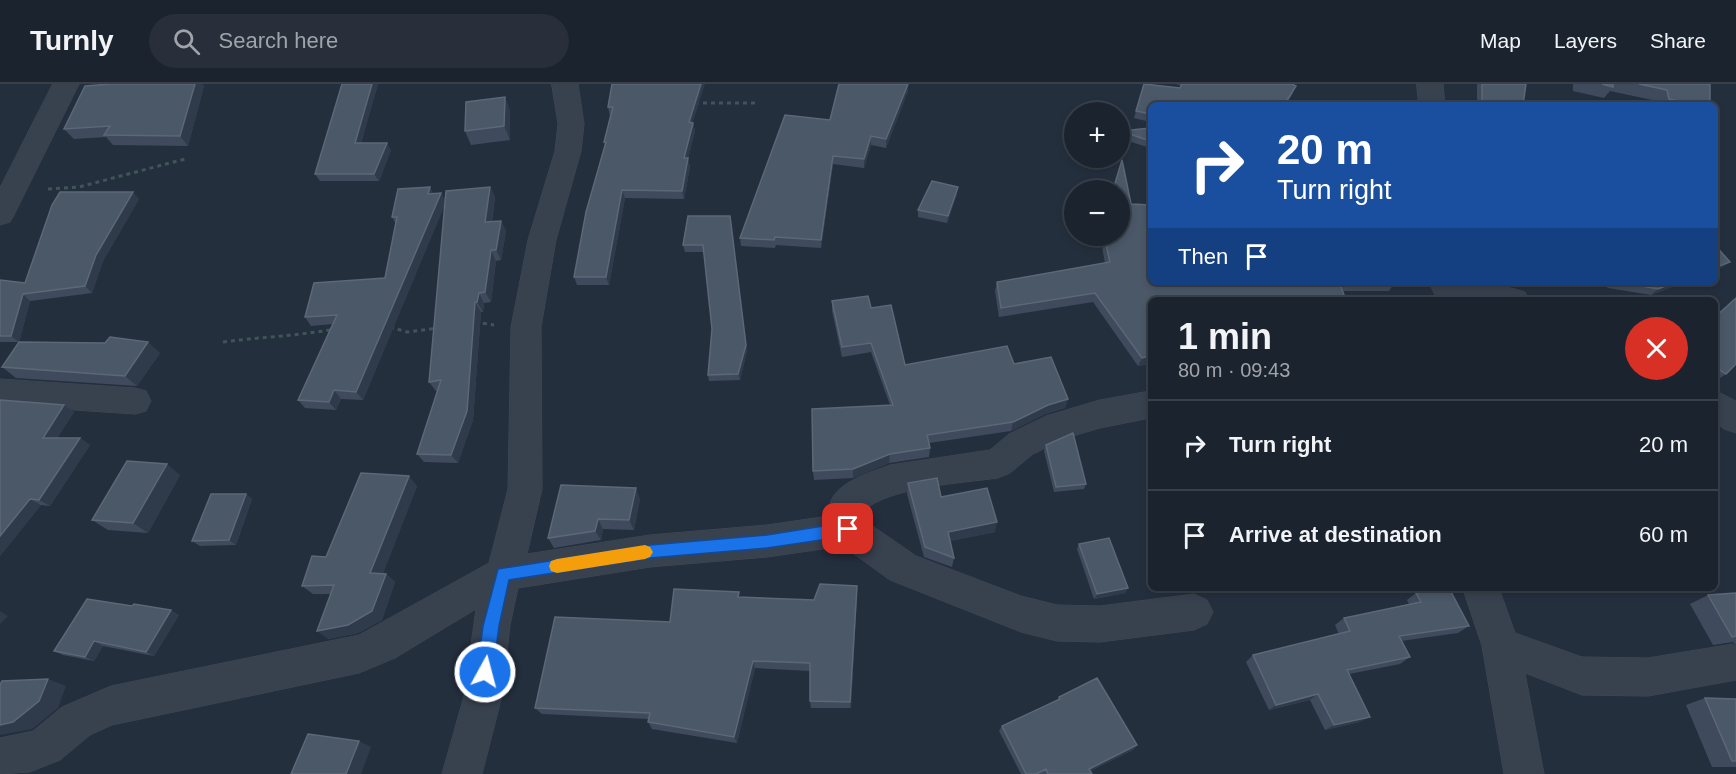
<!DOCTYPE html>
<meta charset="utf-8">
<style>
body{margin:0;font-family:Arial,sans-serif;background:#282f3a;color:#f1f3f6;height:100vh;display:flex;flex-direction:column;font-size:22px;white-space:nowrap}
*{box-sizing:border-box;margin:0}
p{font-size:20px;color:#a0a4aa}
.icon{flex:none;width:33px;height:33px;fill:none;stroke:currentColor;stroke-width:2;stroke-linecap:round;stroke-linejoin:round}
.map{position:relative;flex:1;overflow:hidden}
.sheet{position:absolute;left:1148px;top:213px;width:570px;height:294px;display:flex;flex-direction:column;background:#1b232e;border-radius:9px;box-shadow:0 3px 9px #0003,0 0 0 2px #39404a}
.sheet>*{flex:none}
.guide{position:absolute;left:1148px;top:18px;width:570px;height:183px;border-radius:9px;box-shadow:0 3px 9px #0003,0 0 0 2px #39404a;background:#1a4fa0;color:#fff;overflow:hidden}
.controls{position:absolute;left:1064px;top:18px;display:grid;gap:12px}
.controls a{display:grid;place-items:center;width:66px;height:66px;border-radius:50%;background:#1b232e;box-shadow:0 3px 9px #0003,0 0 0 2px #39404a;font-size:30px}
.pin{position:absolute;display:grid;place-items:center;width:51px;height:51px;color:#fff;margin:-26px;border-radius:12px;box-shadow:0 3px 9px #0006}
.me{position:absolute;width:66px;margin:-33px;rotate:7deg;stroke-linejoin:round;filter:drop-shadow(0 0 4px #0008)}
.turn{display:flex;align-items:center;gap:21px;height:126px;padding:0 30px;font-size:27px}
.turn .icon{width:78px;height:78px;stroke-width:2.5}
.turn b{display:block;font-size:42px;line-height:51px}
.then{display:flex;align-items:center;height:57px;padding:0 30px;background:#0003;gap:12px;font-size:22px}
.round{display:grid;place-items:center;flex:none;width:63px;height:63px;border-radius:32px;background:#282f3a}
.summary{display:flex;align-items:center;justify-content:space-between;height:102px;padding:0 30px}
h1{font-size:36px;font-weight:700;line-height:45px}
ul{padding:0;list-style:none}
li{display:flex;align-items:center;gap:18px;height:90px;padding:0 30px;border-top:2px solid #39404a}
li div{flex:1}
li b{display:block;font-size:22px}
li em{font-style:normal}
header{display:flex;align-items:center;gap:36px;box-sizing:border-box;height:84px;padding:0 30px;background:#1b232e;border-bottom:2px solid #39404a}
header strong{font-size:28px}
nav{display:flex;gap:33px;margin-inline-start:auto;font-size:21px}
.search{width:420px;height:54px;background:#282f3a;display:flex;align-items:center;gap:15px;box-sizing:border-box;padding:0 21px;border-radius:33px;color:#a0a4aa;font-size:22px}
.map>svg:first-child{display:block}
</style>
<header>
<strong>Turnly</strong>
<div class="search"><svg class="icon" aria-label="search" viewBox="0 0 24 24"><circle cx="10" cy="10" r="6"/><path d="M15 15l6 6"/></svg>Search here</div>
<nav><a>Map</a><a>Layers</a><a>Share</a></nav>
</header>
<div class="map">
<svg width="1736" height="690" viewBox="0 0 1736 690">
<rect width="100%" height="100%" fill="#242f3e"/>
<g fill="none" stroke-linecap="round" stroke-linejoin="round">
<g stroke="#414a57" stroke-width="1">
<path id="minor" d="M53,0H79L14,131L10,138L0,141V104Z
M552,0H578L584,40L581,67L556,156L541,243L542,405L527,470L650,451L767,441L829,432C825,401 866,390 890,381L990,366L1009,350L1046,332L1100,316L1150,307V334L1100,344L1066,354L1033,370L1010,389L998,394C962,399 889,403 863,427L864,436L916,472L1021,512L1057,521L1100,522L1194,510L1207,516L1213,528L1207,540L1194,546L1100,558L1057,557L1021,548L890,496L843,462L767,473L650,483L518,504L510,541L502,612L482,690H442L464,612L476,525L395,574L359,589L112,641L90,651L60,676L30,688L0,690V654L33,647L62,623L111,602L359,551L489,479L508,405L511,243L528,156L555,67L558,40Z
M1417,0H1443L1445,21H1419Z
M1434,198C1465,198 1495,198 1525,208L1529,216H1454L1435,211L1431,203Z
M0,295L135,304L146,307L151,317L146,327L135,330L0,321Z
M1714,306L1736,317V349L1724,345L1714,337Z
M1463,504H1499L1515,549L1582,573L1648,574L1733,560L1736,562V596L1648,612L1582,611L1525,589L1544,690H1504L1482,562Z"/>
</g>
<path stroke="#3f5557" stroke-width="3" stroke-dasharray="4 4" stroke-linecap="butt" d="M695,19H756
M48,105L79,103L185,75
M475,238L494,241
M390,243L407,248L438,244
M223,258C260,253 298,252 335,245"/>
<use href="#minor" fill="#38414e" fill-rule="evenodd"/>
</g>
<path fill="#3f4b5c" d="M342,0H378L361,59L391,66L379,97H320L315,90Z
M612,0L693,39L695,47L688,74L690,83L684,115L625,114L609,201H577L574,193L605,61L604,58L610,32L608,23Z
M839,0H908V7L886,64L871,61L864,84L833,80L821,164L776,161L775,164L741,162L740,154L830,36Z
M1144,0L1180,4L1181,2L1176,0H1292L1293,9L1286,21H1150V38L1134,34Z
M1477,0H1526L1523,21H1477Z
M1573,0H1710V21H1658L1657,17L1610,7L1604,14L1573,7Z
M204,2L188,62L113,61L106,53L74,55L64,45Z
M505,13L510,27V56L471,61L465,47Z
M1150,44V64L1119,54L1121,47Z
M490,103L495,113L492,137H501L506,147L501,176L496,177L491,218L484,219L483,228H481L473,336L458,379L424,378L417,370L438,307H436L429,298L445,120L363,316L341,315L336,326L305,324L298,316L333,240L311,242L305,233L385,194L396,140L392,133L433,109H441L445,117Z
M957,110L947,139L918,133V126Z
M139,115L103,177L92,209L30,217L19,258H0V196L25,199Z
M1131,120L1150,198H1395L1389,207H1342L1150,280L1138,282L1093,218L999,233L995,207L997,198L1105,179L1100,152H1119Z
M731,139L747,267L740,296L709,297L708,291L712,245L704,168H685L683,161Z
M1601,198H1686L1651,211L1608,204Z
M1736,214L1726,290L1714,298V233Z
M832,217L871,224L905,281L1014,280L1068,315L1065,324L1045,330L1011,347L929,359L930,364L929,373L889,379L853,394L814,396L813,387L890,321L871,268L842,273L832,227Z
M105,259L160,269L137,302L16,294L2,283Z
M64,321L74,328L57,354H80L90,361L50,422L41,421L0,472Z
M1046,361L1086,400L1084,405L1054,408L1044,367Z
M180,391L148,449L108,446L92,436Z
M908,399L941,413L995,448L950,457L954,474L952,483L924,473L907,410Z
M417,402L383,489L386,490L395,498L382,536L358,549L328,555L331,510H313L302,502L326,473Z
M246,410L252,415L236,461L200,462L192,457Z
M640,415L634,446L603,445L601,456L554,464L548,454Z
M1079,460L1128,504L1125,509L1094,515L1077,465Z
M1416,509L1469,542L1458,549L1401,557L1410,573L1400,580L1349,590L1360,638L1325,646L1310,616L1269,626L1246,578L1253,571L1339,550L1335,541L1344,534L1409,520L1407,516Z
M1736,509V561L1733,558L1713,561L1690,520L1708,511Z
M857,511L851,624H811L810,617V587L755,584L737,659L652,645L648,638L649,635L542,630L535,624L670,538L741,513L814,516Z
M132,522L179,531L154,572L103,562L94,577L63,571L54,567Z
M1059,613L1137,661L1133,666L1090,687L1092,690H1021L999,647L1002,642L1056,617Z
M1705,614L1736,615V683H1712L1686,621Z"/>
<path fill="#2f3b4b" d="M195,0H203L204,2L188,62L180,52Z
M372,0H378L359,66L355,59Z
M701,0H705L690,47L689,38Z
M908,0V7L886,64V55Z
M505,13L510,27V56L504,42Z
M693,39L695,47L686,83L684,74Z
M871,52V61L864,84V75Z
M387,59L391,66L379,97L374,90Z
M833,72V80L821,164V156Z
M688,74L690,83L684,115L682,107Z
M430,103L435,112L428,110Z
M490,103L495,113L490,148L485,138Z
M958,103L957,110L947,139L948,132Z
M622,106L625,114L609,201L606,193Z
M133,108L139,115L103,177L92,209L85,202L96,171Z
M441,109L446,118L363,316L356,308Z
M501,137L506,147L501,176L496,166Z
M731,139L747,267L740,296L738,290Z
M491,166L496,177L491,218L485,208Z
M1730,178L1722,184L1714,187V184Z
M1676,198H1686L1651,211L1658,205Z
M479,209L484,219L483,228L477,218Z
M23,210L30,217L19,258L11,252Z
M475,218L481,228L473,336L458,379L451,371Z
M148,258L160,269L137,302L125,292Z
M1150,272V280L1138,282L1142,274Z
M334,306L341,315L336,326L329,318Z
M1068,315L1065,324L1045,330L1011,347L1013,338L1048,321Z
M64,321L74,328L53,361L43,354Z
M80,354L90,361L50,422L39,416Z
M890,370L889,379L853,394V385Z
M167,380L180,391L148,449L133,439Z
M409,392L417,402L380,498L370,489Z
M636,404L640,415L634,446L629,436Z
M246,410L252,415L236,461L229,456Z
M30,415L41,421L0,472V452Z
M598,435L603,445L601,456L595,447Z
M997,438L995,448L946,458L948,448Z
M386,490L395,498L382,536L358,549L328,555L317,547Z
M857,502V511L851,624L850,618Z
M1128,504L1125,509L1094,515L1097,510Z
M171,526L179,531L154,572L146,568Z
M0,527L8,532L0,540Z
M94,557L103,562L94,577L85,573Z
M753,577L755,584L737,659L734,653Z
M48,595L66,602L58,624L32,645L0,651V641Z
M1318,610L1310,616L1269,626L1276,621Z
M1370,633L1360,638L1325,646L1334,641Z
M359,657L371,663L361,690H346Z
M1137,661L1133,666L1085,690L1089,685Z"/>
<path fill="#4b5868" stroke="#5c6777" stroke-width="1.5" d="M110,0H195L180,52L104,51L110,42L64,45L85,2Z
M342,0H372L355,59H387L374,90H315Z
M612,0H701L689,38L693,39L684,74H688L682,107L622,106L606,193H574L586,128L606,58H604L613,23H608Z
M839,0H908L886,55L871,52L864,75L833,72L821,156L775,153L774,156L740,154L785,31L830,36Z
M1144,0L1180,4L1182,0H1292L1296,2L1284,21H1150V30L1136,27Z
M1482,0H1526L1523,21H1482Z
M1602,0H1613V3Z
M1639,0H1710V21H1697L1669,15L1667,6Z
M505,13L504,42L465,47L466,18Z
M1150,44V57L1121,47Z
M1122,76L1131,120L1150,121V198H1395H1339L1346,216H1150V272L1142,274L1095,209L1001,224L997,198L1110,178L1104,152H1119V106H1113Z
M932,97L958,103L948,132L918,126Z
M430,103L428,110L441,109L356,308L334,306L329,318L298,316L337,231L305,233L314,199L385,194L397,133H392L398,105Z
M490,103L485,138L501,137L496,166H491L485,208L479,209L477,218H475L467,327L451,371L417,370L441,296L429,298L446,107Z
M60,108H133L96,171L85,202L23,210L11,252H0V196L25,199L52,121Z
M688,132H730L746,261L738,290L708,291L712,245L703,161H683Z
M1714,160L1730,178L1714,184Z
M1620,198H1676L1658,205Z
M868,212L871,224L891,221L905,281L1007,262L1014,280L1051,273L1068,315L1048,321L1013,338L927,351L930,364L890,370L853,385L813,387L812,325L893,321L871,259L842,263L832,217Z
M1736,214V280L1726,290L1714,282V234Z
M110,253L148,258L125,292L2,283L19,258L105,259Z
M0,316L64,321L43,354H80L39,416L30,415L0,452Z
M1073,349L1086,400L1056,403L1046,361Z
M127,377L167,380L133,439L92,436Z
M361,389L409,392L370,489L386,490L372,527L348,541L317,547L334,501L302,502L312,472L326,473Z
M937,394L941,413L987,404L997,438L948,448L954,474L925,463L908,399Z
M561,401L636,404L629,436L598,435L595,447L548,454Z
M211,410H246L229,456L192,457Z
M1109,454L1128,504L1097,510L1079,460Z
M820,500L857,502L850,618L810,617V579L753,577L734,653L648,638L650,629L535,624L555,533L670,538L674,505L739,508L738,513L814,516Z
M1449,504L1469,542L1399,552L1410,573L1347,586L1370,633L1334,641L1318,610L1276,621L1253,571L1350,547L1344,534L1421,518L1416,509Z
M1736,509V552L1732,553L1708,511Z
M87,515L132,522L134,520L171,526L146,568L94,557L85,573L54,567Z
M1097,594L1137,661L1089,685L1092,690H1048L1046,685L1036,690H1026L1002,642L1060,615L1059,613Z
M48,595L39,617L13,638L0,641V601L2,597Z
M1705,614L1736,615V677H1732Z
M308,650L359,657L346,690H291Z"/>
<path fill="#1a73e8" stroke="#114b97" stroke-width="1.5" d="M848,438L853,440L855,445L853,450L848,452L767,464L650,474L509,496L499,542L493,588L491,594L485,596L480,594L477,588L483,542L498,485L650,461L767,451Z"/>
<path fill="#f59e0b" d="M645,461L650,463L653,468L650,473L645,475L557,489L551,487L549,482L551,477L557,475Z"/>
</svg>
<div class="controls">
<a>+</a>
<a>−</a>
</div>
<div class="pin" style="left:848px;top:445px;background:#d93025"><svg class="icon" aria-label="arrive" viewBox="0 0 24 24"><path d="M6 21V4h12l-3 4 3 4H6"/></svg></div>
<svg class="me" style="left:485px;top:588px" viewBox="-20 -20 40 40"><circle r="17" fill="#1a73e8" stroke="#fff" stroke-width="3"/><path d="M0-11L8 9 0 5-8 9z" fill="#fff"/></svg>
<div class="guide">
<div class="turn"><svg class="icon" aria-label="right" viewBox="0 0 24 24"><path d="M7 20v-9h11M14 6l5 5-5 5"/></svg><div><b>20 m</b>Turn right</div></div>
<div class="then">Then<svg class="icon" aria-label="arrive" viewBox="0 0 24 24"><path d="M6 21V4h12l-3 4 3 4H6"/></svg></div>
</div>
<section class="sheet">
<div class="summary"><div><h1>1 min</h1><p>80 m · 09:43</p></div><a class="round" style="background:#d93025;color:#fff"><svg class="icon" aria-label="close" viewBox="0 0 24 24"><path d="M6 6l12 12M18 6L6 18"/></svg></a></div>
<ul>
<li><svg class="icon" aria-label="right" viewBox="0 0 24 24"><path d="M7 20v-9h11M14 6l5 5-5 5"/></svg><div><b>Turn right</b></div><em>20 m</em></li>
<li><svg class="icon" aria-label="arrive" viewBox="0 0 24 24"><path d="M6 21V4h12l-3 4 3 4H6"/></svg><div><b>Arrive at destination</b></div><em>60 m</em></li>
</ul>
</section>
</div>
